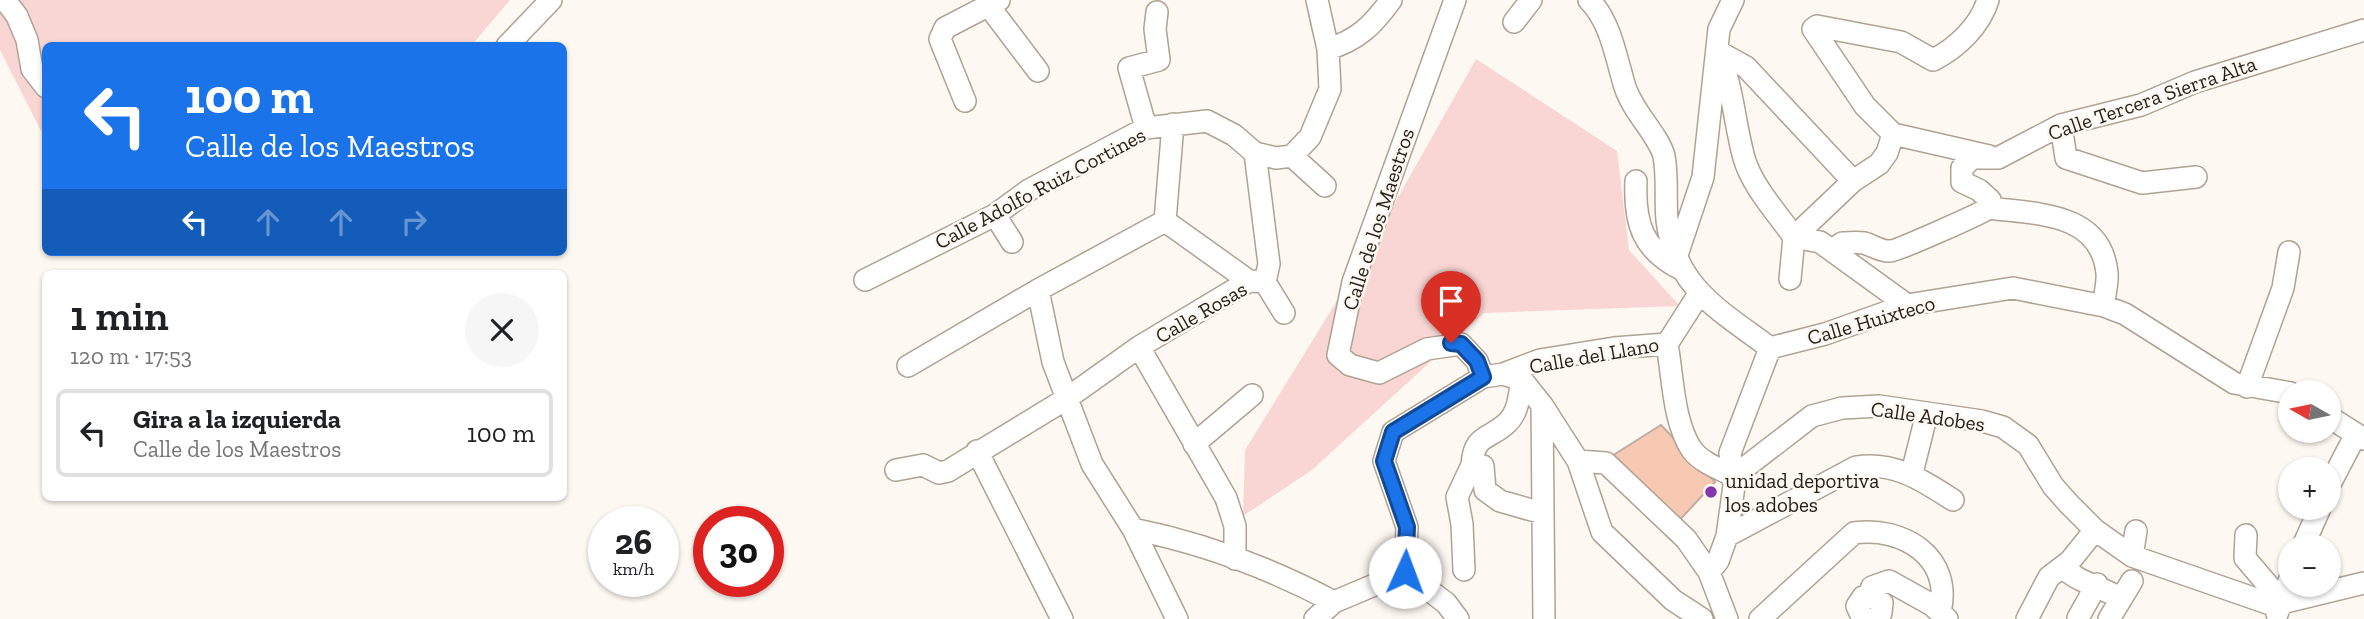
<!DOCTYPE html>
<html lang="es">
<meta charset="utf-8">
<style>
body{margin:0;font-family:"Zilla Slab",serif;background:#f6f6f6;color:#202124;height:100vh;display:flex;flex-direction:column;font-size:26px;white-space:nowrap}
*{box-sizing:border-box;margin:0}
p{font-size:23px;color:#757577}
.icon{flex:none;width:38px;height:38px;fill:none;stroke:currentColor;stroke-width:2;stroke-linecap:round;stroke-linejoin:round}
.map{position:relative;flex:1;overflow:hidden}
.drawer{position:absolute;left:42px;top:270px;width:525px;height:231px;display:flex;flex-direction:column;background:#fff;border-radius:10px;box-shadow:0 2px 5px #0004}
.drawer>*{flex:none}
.hud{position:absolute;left:42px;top:42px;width:525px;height:214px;border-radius:10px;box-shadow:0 2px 5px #0004;background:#1a73e8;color:#fff;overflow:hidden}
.needle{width:46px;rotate:279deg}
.controls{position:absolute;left:2278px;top:380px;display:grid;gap:14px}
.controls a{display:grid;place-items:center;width:63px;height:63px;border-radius:50%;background:#fff;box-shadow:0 2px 5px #0004;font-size:35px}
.speed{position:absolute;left:588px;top:506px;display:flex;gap:14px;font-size:35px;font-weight:700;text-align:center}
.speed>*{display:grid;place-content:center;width:91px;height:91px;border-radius:50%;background:#fff;box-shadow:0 2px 5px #0004;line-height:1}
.speed small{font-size:18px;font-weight:400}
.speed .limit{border:10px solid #d22;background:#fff;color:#111}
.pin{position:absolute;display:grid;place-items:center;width:60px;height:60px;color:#fff;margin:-72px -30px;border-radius:50% 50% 50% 0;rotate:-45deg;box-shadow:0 0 7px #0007}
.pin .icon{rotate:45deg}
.me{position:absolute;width:77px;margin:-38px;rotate:2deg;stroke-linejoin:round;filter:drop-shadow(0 0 5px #0008)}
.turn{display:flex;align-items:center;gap:24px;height:147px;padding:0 28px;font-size:32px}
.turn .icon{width:91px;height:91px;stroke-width:2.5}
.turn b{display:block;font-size:49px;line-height:60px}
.lanes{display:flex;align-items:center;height:66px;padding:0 28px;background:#0003;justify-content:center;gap:35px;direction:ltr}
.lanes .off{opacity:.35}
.round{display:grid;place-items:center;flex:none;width:74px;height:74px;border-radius:37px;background:#f6f6f6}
.head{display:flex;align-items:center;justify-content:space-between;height:119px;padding:0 28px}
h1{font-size:42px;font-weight:600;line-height:52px}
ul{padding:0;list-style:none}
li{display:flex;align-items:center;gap:21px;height:88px;margin:0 14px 10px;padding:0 14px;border:4px solid #e0e0e0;border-radius:10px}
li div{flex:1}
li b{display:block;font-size:26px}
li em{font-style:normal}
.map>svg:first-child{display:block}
</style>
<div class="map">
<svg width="2364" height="619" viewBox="0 0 2364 619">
<rect width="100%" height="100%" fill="#fef8f2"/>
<path fill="#f9d6d3" d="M0,0H510L472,45L46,46L45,139L0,50Z
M1476,59L1617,151L1629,250L1680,306L1484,313L1312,470L1243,516L1245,450L1370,247Z"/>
<path fill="#f8c9b2" stroke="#c0aca3" stroke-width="2" d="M1661,425L1715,482L1674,526L1612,456Z"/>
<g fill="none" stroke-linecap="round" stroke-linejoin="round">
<g stroke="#b0a293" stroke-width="24">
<path id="minor" d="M5,0L17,16L27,40L32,69L46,87
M1455,0L1353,282L1338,355L1350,365L1379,373L1427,349L1461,344L1477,361L1483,377
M1589,0C1611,22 1616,58 1625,87C1633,112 1659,136 1664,156C1668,177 1665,199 1667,220C1675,288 1721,311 1770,348L1825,334L1907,305L2013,288L2104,306L2125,314L2234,383L2291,393
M988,5L1038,71
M1514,22L1531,0
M507,46L551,0
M1328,49C1358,40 1373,25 1391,0
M1717,51C1733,84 1734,122 1744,158C1752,186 1777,213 1794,237L1820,242L1907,305
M1717,51L1746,67L1853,181
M965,101L940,39L945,28L999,0
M2061,125L2066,158L2142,183L2196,177
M1146,128L1129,68L1159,60L1155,29L1157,12
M1893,134L1865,106L1813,29L1817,26L1901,42L1933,60C1957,48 1980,26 1988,0
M1893,134L1989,156
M1255,153L1269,264L1265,282
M1292,156L1325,186
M1636,181C1634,224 1643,251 1683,270
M1989,208L1990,200L1979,190L1962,182V168L1972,158H1998L2061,125L2141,105L2195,82L2364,30
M1989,208C2036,214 2101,212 2107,273C2108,283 2104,295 2104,306
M995,215L1012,242
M1165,221L1249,281
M1165,221L1173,124
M1794,237L1853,181L1879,164L1887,153L1893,134
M1833,250L1842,243C1849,243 1857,242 1864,243C1872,245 1881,252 1890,251C1897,251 1980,214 1989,208
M1677,255L1703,177L1719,29L1733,0
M1790,279L1794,237
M865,280L995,215L1029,190L1146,128L1207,121L1234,135L1255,153L1276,158L1292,156L1310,137L1330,89L1328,49L1317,0
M1265,282L1284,313
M1038,290L1053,362L1092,464L1133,529L1177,619
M1667,344C1673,377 1673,422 1692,450C1702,463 1720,469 1734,476
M1139,347L1226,498L1235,526V559
M908,366L1038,290L1165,221
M1503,374L1522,380L1542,405L1578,461L1602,532L1673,600L1702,619
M2247,387L2283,288L2289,252
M1542,405L1544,619
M2329,417L2364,439
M1194,444L1252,395
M977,451L1062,619
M1578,461L1606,463L1686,539L1709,572L1727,619
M1472,465C1474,433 1490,440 1508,422C1519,411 1519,394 1522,380
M896,470L923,465L939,473L948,471L1066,399L1139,347L1249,281L1265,282
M1912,473L1927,413
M1734,476L1812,416L1842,408L1879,406L1982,421L2003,427L2028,445L2053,486L2069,504L2095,530L2132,556L2273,605L2364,583
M2329,486L2355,436
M1133,529C1202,543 1272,569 1334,602
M2246,535L2245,558L2273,591V605
M1727,536L1734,486L1730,453L1770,348
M2303,546L2320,508
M2132,556L2136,531
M2062,567C2078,582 2101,587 2120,598
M1464,570L1462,524L1457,497L1472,465L1483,466L1485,490L1500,501L1542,513
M1405,572L1407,527L1384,461L1393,432L1483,377L1503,374L1540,360L1614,348L1667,344L1699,294
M1405,572L1446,603L1458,619
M1709,572L1718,561L1727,536L1856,467C1894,461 1922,480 1953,500
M1869,595L1872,587L1889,581L1932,605L1947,619
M2277,614L2291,576
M2078,618L2097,584
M1315,619L1334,602L1405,572
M1760,619L1854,533C1904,526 1953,558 1940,612
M1863,619L1857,606L1863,597L1869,595L1882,603L1881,613L1876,619
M2027,619L2049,577L2070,561L2095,530
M2109,619L2132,581"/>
</g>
<use href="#minor" stroke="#fff" stroke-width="21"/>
</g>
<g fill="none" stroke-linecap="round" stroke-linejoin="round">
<g stroke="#114b97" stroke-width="18">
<path id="route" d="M1405,572L1407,527L1384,461L1393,432L1483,377L1477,361L1461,344L1451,343"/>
</g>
<use href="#route" stroke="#1a73e8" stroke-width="12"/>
</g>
<circle fill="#8338a9" stroke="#fef8f2" stroke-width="2.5" cx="1711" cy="492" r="7"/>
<g text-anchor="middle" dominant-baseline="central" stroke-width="5" stroke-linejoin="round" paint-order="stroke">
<g font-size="21" fill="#241e18" stroke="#fef8f2">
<text transform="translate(2152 98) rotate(-19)">Calle Tercera Sierra Alta</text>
<text transform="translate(1040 188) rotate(-28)">Calle Adolfo Ruiz Cortines</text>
<text transform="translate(1378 219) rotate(-72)">Calle de los Maestros</text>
<text transform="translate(1201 312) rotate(-30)">Calle Rosas</text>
<text transform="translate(1871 320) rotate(-16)">Calle Huixteco</text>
<text transform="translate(1594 355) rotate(-10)">Calle del Llano</text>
<text transform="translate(1928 416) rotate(8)">Calle Adobes</text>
</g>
<g font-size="21" fill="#241e18" stroke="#fef8f2" text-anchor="start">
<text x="1725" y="480">unidad deportiva<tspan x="1725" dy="24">los adobes</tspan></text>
</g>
</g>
</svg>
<div class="controls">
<a><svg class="needle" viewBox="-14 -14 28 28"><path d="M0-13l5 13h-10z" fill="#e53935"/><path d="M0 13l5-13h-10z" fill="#757577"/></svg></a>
<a>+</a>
<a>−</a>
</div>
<div class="speed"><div>26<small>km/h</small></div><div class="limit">30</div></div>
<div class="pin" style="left:1451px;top:343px;background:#d93025"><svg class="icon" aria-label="arrive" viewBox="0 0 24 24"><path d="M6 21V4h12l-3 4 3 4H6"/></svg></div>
<svg class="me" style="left:1405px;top:572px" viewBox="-20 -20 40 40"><circle r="19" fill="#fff"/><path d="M0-13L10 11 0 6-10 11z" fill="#1a73e8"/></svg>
<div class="hud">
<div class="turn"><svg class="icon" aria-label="left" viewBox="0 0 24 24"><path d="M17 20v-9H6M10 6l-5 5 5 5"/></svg><div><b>100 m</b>Calle de los Maestros</div></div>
<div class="lanes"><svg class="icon" aria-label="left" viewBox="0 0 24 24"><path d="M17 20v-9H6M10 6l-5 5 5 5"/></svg><svg class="icon off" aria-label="ahead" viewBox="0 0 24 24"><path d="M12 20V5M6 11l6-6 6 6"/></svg><svg class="icon off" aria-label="ahead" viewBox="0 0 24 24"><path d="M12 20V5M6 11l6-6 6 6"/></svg><svg class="icon off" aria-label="right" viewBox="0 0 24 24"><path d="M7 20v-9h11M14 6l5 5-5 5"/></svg></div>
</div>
<section class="drawer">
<div class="head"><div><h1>1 min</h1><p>120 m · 17:53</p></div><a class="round"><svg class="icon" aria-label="close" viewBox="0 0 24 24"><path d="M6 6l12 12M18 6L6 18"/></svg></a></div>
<ul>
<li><svg class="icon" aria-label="left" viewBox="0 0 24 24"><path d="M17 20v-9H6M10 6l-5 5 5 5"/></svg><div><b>Gira a la izquierda</b><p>Calle de los Maestros</p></div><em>100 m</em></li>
</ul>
</section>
</div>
